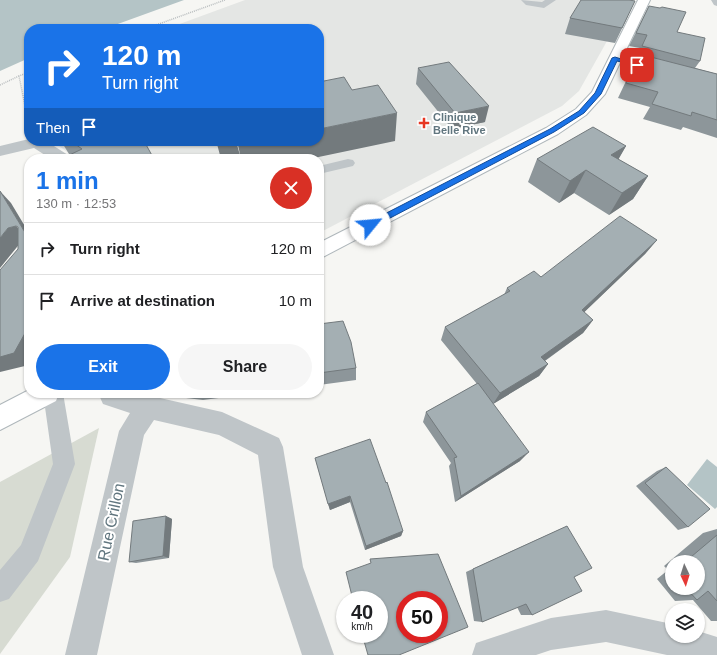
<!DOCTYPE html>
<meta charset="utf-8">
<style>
body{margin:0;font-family:Arial,sans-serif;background:#f6f6f6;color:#202124;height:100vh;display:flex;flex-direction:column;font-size:15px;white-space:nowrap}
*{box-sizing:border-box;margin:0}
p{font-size:13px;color:#757577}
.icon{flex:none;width:22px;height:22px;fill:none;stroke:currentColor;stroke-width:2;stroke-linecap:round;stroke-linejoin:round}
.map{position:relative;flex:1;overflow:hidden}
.sheet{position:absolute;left:24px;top:154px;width:300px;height:244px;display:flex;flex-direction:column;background:#fff;border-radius:16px;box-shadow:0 1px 3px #0004}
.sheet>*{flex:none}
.guide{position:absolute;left:24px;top:24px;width:300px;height:122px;border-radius:16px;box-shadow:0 1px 3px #0004;background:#1a73e8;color:#fff;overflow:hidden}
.needle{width:26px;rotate:176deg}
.buttons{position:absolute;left:665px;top:555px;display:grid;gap:8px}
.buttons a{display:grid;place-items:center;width:40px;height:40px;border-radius:50%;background:#fff;box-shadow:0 1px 3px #0004;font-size:20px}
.speed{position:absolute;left:336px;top:591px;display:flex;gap:8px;font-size:20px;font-weight:700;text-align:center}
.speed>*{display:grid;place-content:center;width:52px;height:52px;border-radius:50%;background:#fff;box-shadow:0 1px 3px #0004;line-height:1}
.speed small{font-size:10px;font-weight:400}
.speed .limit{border:6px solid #d22;background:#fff;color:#111}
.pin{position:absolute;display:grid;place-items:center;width:34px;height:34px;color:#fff;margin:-17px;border-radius:8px;box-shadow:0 2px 6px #0006}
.me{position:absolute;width:44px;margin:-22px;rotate:62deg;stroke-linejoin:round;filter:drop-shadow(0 0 3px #0008)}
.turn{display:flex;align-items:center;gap:14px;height:84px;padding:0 12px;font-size:18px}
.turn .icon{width:52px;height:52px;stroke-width:2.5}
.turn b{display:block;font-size:28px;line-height:34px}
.then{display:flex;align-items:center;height:38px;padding:0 12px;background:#0003;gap:8px;font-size:15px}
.round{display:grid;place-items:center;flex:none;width:42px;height:42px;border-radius:21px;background:#f6f6f6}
.summary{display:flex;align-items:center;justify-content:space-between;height:68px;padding:0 12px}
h1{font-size:24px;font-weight:700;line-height:30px;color:#1a73e8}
.primary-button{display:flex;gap:8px;margin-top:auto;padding:8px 12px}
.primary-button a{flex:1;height:46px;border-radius:24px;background:#1a73e8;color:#fff;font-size:16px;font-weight:700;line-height:46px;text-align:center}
.primary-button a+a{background:#f6f6f6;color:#202124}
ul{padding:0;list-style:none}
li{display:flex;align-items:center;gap:12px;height:52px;padding:0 12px;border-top:1px solid #e0e0e0}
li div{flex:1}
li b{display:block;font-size:15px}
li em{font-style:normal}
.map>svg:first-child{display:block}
</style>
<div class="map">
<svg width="717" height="655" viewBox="0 0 717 655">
<rect width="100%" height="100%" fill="#f6f6f3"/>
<path fill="#e4e6e4" d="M245,0H630L579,91L562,106L319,233V159H77L52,141H319V29H166Z"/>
<path fill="#d7dbd2" d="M99,428L70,557L0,654V482Z"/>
<path fill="#b4c4c6" d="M0,0H184L104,29H29V58L0,71Z
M707,459L717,467V507L715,509L687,485Z"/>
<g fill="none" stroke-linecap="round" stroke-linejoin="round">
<g stroke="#afb7bb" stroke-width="2">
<path id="secondary" d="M638,0H650L605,94L586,115L558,134L319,259V243L546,128L576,109L592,92Z
M29,390V393H59L56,401L0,430V405Z"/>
</g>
<path stroke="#b9bdbf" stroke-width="1.5" stroke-dasharray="1 1" stroke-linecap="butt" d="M145,29L225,0
M0,85L19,76
M25,106L19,76L29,72"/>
<path stroke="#b9bdbf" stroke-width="2" stroke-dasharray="1.5 1.5" stroke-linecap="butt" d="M25,105L29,123"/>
<path fill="#bfc5c8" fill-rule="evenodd" d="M521,0L542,2L545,0H556L544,8L526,5Z
M711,0H717V6L714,5Z
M615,56L660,68L662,70L656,73L611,61L610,59Z
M348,159L353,160L355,163L353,166L319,174V166Z
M43,393H63L75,464L38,561L9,599L0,602V570L21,545L53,464Z"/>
<path fill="#bfc5c8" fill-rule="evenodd" d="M29,139V141H46L68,155L70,159H51L34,148L0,156V146Z
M98,393H159L160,398L222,412L279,438L283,447L303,567L334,655H302L273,567L258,455L219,435L154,420L144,435L97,655H65L119,431L130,413L103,404Z
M606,610L672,624V636H698V631L717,637V655H667L606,642L551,650L536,655H472L476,643L551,618Z"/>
<use href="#secondary" fill="#fff" fill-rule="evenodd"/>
</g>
<path fill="#8d969a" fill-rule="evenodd" d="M649,6L677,32L700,61L695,68L717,74V138L683,127L681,130L643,119L650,107L618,98L636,60H635L640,48L629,46Z
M628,16L615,43L565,34L570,18Z
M418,68L485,122L452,129L416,84Z
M61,141H144L70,155L69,154Z
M626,146L618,159L648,176L633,199L609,215L574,193L559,203L528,182L537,159Z
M657,240L645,254L584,312L593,320L583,333L545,361L548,364L539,376L493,404L520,461L455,502L449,466L451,463L423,422L426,412L477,384L441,340L445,327L504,295L507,288Z
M319,324L356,368V380L319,385Z
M179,393H257L203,400L186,398Z
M315,458L403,531L401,536L365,550L350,502L330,510Z
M666,467L688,527L678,530L636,486L657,471Z
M166,516L172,519L169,558L136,563L129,562Z
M567,526L574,577L532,615H521L517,607L482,622L474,621L466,572Z
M717,529V621H711L693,600L675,601L657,579L668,570L664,566L703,533ZM672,562H698V588H672Z"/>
<path fill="#737a7d" d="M489,106L485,122L452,129L455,113Z
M397,113L395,141L309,159H241L238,145L258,141H319V129Z
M230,141H236L241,159H221L217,144Z
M626,146L613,169L611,155Z
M586,170L574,193L559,203L570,181Z
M648,176L633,199L609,215L622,193Z
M0,191L11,203L29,233V239Z
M16,226L29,240L21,242L0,268V238L8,228Z
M657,240L645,254L573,323L582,310Z
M593,320L583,333L533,369L541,357Z
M29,326V365L0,372V357Z
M548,364L539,376L493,404L500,393Z
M529,452L520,461L455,502L461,496Z
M350,496V502L330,510L328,504Z
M166,516L172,519L169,558L163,556Z
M403,531L401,536L365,550L366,546Z"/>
<path fill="#a4afb3" stroke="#737a7d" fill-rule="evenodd" d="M581,0H629L635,1L622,28L570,18Z
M649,6L660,8L662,7L686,12L677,32L705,38L700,61L642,46L647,35L636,33Z
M639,54L717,74V120L692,112L691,116L652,104L658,92L626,83Z
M449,62L489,106L455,113L418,68Z
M344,77L352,90L378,85L397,113L319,129V82Z
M593,127L626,146L611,155L648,176L622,193L586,170L570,181L537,159Z
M71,141H144L154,159H61L82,149Z
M216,141H230L217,144Z
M236,141H258L238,145Z
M0,191L29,239V326L14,353L0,357V270L18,249V227L16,226L8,228L0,238Z
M620,216L657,240L582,310L593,320L541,357L548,364L500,393L445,327L510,291L507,288L534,271L541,277Z
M343,321L351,342L356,368L319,373V324Z
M478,383L529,452L461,496L454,458L457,457L426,412Z
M370,439L386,483L387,482L403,531L366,546L350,496L328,504L315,458Z
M666,467L710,509L688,527L645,483Z
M166,516L163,556L129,562L133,521Z
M567,526L592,568L574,577L582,591L532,615L526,604L482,622L473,569Z
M717,535V601L708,591L697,600L686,588H698V562H685Z
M438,554L468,627L399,655H368L362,634H379V600H353L346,572L371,563L370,559ZM405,600H439V634H405Z"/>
<path fill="#1a73e8" stroke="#114b97" d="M615,57L640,65L637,66L617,61L601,94L584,113L554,132L373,227H367V223L550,129L579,111L595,93L612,58Z"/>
<path fill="#e73722" stroke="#fff" stroke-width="1.5" d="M422 117h4v4h4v4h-4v4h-4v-4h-4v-4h4z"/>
<g text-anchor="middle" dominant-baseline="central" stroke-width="4" stroke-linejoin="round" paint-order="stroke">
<g font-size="11" font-weight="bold" fill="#61767f" stroke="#fff" text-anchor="start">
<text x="433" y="117">Clinique<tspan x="433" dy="13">Belle Rive</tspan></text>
</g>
<g font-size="16" fill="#61767f" stroke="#fff">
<text transform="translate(111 522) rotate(-78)">Rue Crillon</text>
</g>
</g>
</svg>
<div class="buttons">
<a><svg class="needle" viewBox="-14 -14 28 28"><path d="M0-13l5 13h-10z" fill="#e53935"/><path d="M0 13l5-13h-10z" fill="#757577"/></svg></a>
<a><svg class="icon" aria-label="layers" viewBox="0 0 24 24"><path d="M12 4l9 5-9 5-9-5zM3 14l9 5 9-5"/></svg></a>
</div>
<div class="speed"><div>40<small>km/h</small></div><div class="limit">50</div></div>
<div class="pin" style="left:637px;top:65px;background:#d93025"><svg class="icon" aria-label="arrive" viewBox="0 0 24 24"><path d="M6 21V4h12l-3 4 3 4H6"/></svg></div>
<svg class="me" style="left:370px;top:225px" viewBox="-20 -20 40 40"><circle r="19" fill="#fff"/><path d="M0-13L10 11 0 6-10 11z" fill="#1a73e8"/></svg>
<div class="guide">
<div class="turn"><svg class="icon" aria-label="right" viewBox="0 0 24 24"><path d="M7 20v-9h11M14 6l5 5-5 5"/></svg><div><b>120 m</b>Turn right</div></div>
<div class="then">Then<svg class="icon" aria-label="arrive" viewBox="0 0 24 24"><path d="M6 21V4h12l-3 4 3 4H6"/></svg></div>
</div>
<section class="sheet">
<div class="summary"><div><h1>1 min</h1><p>130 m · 12:53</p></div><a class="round" style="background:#d93025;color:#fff"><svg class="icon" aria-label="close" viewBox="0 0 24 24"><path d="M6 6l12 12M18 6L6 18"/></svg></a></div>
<ul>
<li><svg class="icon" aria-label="right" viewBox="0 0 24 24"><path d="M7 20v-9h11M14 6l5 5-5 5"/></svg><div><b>Turn right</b></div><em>120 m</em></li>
<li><svg class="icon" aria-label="arrive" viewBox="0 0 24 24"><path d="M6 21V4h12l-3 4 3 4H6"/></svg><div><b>Arrive at destination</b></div><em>10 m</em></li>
</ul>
<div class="primary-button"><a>Exit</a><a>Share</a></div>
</section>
</div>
